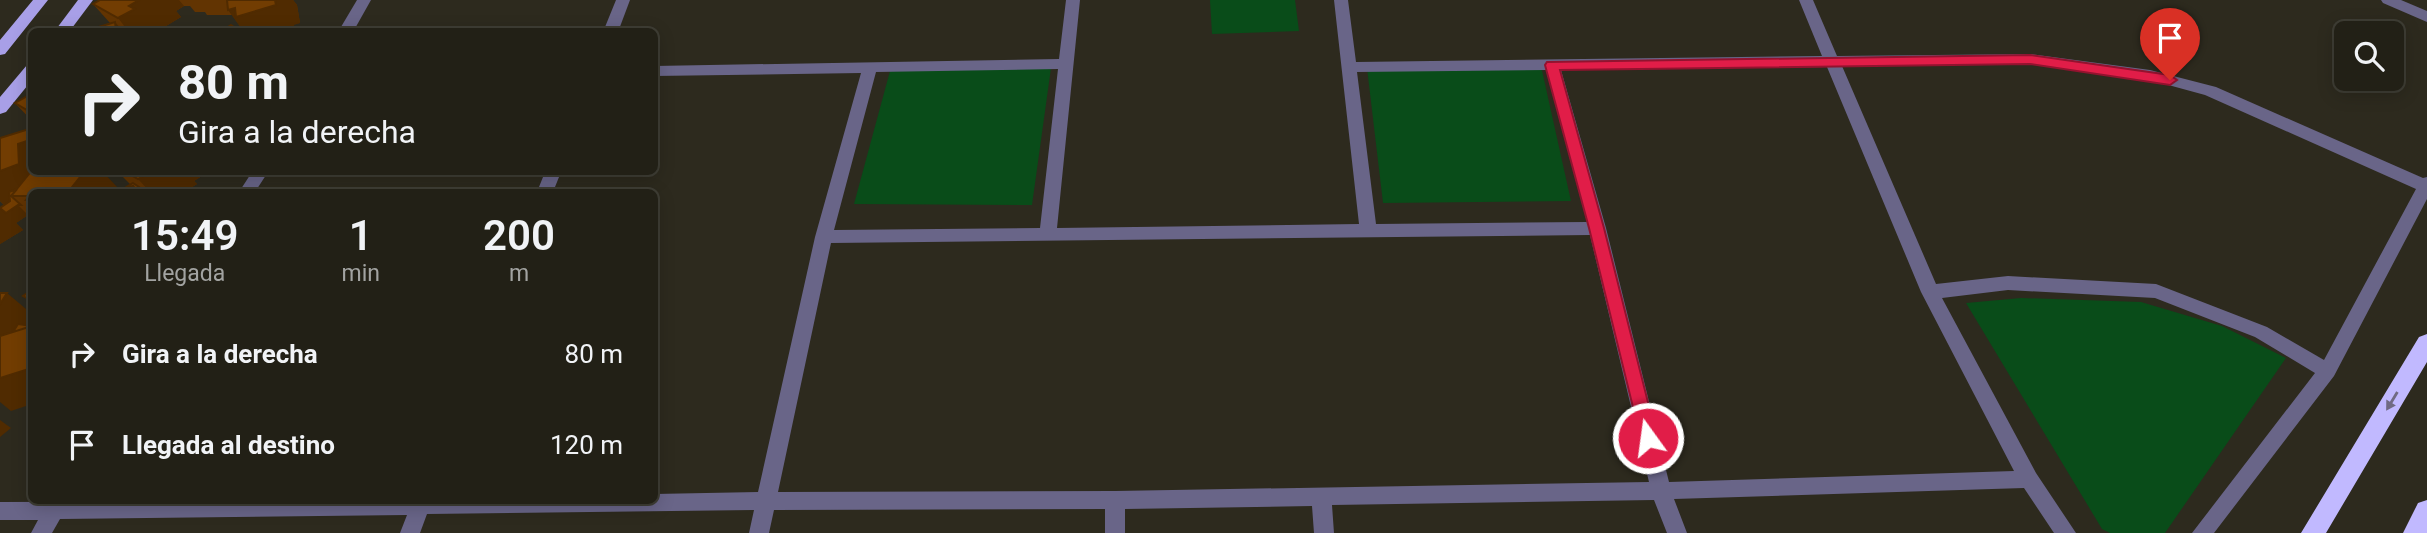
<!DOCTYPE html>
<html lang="es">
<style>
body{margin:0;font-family:Roboto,sans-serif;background:#2a281f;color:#f1f3f6;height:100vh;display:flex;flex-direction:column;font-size:26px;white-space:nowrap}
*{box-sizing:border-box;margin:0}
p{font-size:23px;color:#a2a3a1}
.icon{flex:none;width:38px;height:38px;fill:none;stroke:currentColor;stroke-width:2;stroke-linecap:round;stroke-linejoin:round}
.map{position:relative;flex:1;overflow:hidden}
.sheet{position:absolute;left:28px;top:189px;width:630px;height:315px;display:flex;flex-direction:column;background:#222016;border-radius:10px;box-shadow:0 4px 18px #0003,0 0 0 2px #3f3e35}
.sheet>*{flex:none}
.hud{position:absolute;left:28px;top:28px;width:630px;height:147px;border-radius:10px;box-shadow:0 4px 18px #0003,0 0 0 2px #3f3e35;background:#222016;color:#f1f3f6;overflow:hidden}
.tools{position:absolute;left:2334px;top:21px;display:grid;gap:14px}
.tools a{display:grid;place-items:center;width:70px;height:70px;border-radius:10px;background:#222016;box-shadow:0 4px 18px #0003,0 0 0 2px #3f3e35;font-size:35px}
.pin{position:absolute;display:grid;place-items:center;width:60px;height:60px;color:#fff;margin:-72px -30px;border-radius:50% 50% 50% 0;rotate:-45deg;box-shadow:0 0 7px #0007}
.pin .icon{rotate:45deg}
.me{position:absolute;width:77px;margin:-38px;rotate:346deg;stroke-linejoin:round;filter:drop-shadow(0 0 5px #0008)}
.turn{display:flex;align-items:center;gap:24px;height:147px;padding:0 35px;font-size:32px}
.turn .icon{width:91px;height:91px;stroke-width:2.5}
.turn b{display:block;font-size:49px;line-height:60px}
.eta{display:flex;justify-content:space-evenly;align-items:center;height:119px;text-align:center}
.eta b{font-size:42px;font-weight:600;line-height:49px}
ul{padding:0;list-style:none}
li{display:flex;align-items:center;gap:21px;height:91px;padding:0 35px}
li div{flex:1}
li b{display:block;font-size:26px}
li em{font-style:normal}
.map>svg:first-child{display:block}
</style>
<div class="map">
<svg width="2427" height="533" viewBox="0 0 2427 533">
<rect width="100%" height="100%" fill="#2d2a1e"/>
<path fill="#094c19" d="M1210,0H1295L1299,31L1212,34Z
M1541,66L1571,201L1383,203L1367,68Z
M1051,68L1032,205L854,204L890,71Z
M2021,298L2141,302L2222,326L2286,358L2165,533H2110L2102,529L1966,303Z"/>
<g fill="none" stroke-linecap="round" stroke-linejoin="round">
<path fill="#696588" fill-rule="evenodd" d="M357,0H371L353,32H338Z
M616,0H630L618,32H603Z
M1066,0H1080L1057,228L1359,224L1334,0H1348L1356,62L1822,56L1799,0H1813L1837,56L2030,54L2150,70L2216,87L2423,178L2427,177V199L2334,376L2214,533H2192L2315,373L2255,337L2155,298L2008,290L1942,298L2036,473L2076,533H2054L2024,488L1674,499L1687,533H1667L1654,500L1332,505L1334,533H1314L1312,506L1125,509V533H1105V509L774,510L769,533H749L754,510L427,514L420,533H400L407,515L60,519L52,533H31L38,520H0V502L654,500V494L758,492L815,237L861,73L654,76V66L1059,59ZM2030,64L2150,80L2205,95L2416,189L2324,360L2267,327L2156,284L2008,276L1936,284L1842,66ZM1827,67L1921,292L2014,471L1669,482L1606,228L1561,70ZM1058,69L1040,228L834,230L876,72ZM1546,70L1587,222L1376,224L1357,72ZM1590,235L1649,482L1115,491L778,492L831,243Z
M2381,0H2401L2427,11V22L2383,3Z
M252,172H268L255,192H239Z
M545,172H561L553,192H537Z"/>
<path fill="#a89fe7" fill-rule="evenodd" d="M33,0H48L5,54L0,55V40Z
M78,0H93L69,32H54Z
M32,64V80L6,112L0,114V97L27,65Z"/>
<path fill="#c1b9ff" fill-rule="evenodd" d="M2427,334V362L2326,533H2301L2419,337Z
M2427,500V533H2403L2418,503Z"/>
</g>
<path fill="#623402" d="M100,0H293L297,5L300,23L244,32L232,15H207L205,12H195L190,6H184L176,11L181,17L156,32H82L110,23L93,4Z
M32,90V121L15,103L30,94L28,92Z
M29,129L32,131V172L118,188L116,192L123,189L130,184L118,172H208L194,181L197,184L184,192H32V215H28L16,223L23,230L0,244L4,205L0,201V138Z"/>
<path fill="#502b01" d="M139,0H179L184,6L176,11L181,17L156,32H129L118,18L129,6Z
M271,0H293L297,5L300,23L294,25L295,32H244L228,10Z
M115,22L121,29L124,32H117Z
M29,129L32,131V172L29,196H11L17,202L5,206L0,201V171Z
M84,172H103L118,188L115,192H68Z
M150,172H208L194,181L197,184L184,192H150L138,179Z
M133,186L142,189L145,192H133Z
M18,205L28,215L16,223L23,230L0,244V208Z
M7,293L32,314V330L0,342V297Z
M32,368V404L11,411L0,402V378Z
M0,420L11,428L0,437Z"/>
<path fill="#723d02" stroke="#502b01" stroke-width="2" d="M100,0H139L129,6L135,9L118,18L93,4Z
M227,0H275L276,5L236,17L235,8L228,10Z
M115,22L116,30L121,29L122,32H82Z
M231,25L242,32H221Z
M32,90V113L15,103L31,94L28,92Z
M29,129L30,140L18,144L19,164L0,171V138Z
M32,170V172H84L68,192H32V200H26L29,196H11Z
M126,172H150L138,179Z
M133,183L142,189L138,192L133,186L123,189Z
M133,186V192H113Z
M17,189L11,196L21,205H18L6,213L0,208L10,201L9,192Z
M32,290V301L23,296Z
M0,293H7L0,304Z
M18,324L32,326L13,332Z
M32,326V368L0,378V336Z"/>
<defs><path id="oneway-solid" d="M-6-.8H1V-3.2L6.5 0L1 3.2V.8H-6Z" transform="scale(1.75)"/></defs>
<use fill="#706a83" href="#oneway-solid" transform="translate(2392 401) rotate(121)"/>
<path fill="#e11d48" stroke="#92132f" stroke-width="2" d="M2030,55L2170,75L2177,80L2170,85L2030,64L1560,70L1604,228L1657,438L1654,444L1648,446L1642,444L1589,228L1545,65L1547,62Z"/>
</svg>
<div class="tools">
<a><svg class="icon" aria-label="search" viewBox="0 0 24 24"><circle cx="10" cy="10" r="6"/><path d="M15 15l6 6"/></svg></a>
</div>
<div class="pin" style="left:2170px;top:80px;background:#d93025"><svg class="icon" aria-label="arrive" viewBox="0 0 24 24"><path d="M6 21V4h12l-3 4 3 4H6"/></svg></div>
<svg class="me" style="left:1648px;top:438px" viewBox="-20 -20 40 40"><circle r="17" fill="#e11d48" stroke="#fff" stroke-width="3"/><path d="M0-11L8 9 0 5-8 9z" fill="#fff"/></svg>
<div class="hud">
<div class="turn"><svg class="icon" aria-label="right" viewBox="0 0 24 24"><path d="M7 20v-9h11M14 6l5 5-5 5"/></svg><div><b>80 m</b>Gira a la derecha</div></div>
</div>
<section class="sheet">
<div class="eta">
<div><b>15:49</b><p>Llegada</p></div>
<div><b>1</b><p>min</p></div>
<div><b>200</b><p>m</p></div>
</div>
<ul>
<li><svg class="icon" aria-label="right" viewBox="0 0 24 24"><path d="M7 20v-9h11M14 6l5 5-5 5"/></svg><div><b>Gira a la derecha</b></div><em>80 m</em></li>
<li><svg class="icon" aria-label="arrive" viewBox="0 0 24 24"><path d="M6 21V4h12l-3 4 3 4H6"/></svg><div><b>Llegada al destino</b></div><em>120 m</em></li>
</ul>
</section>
</div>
